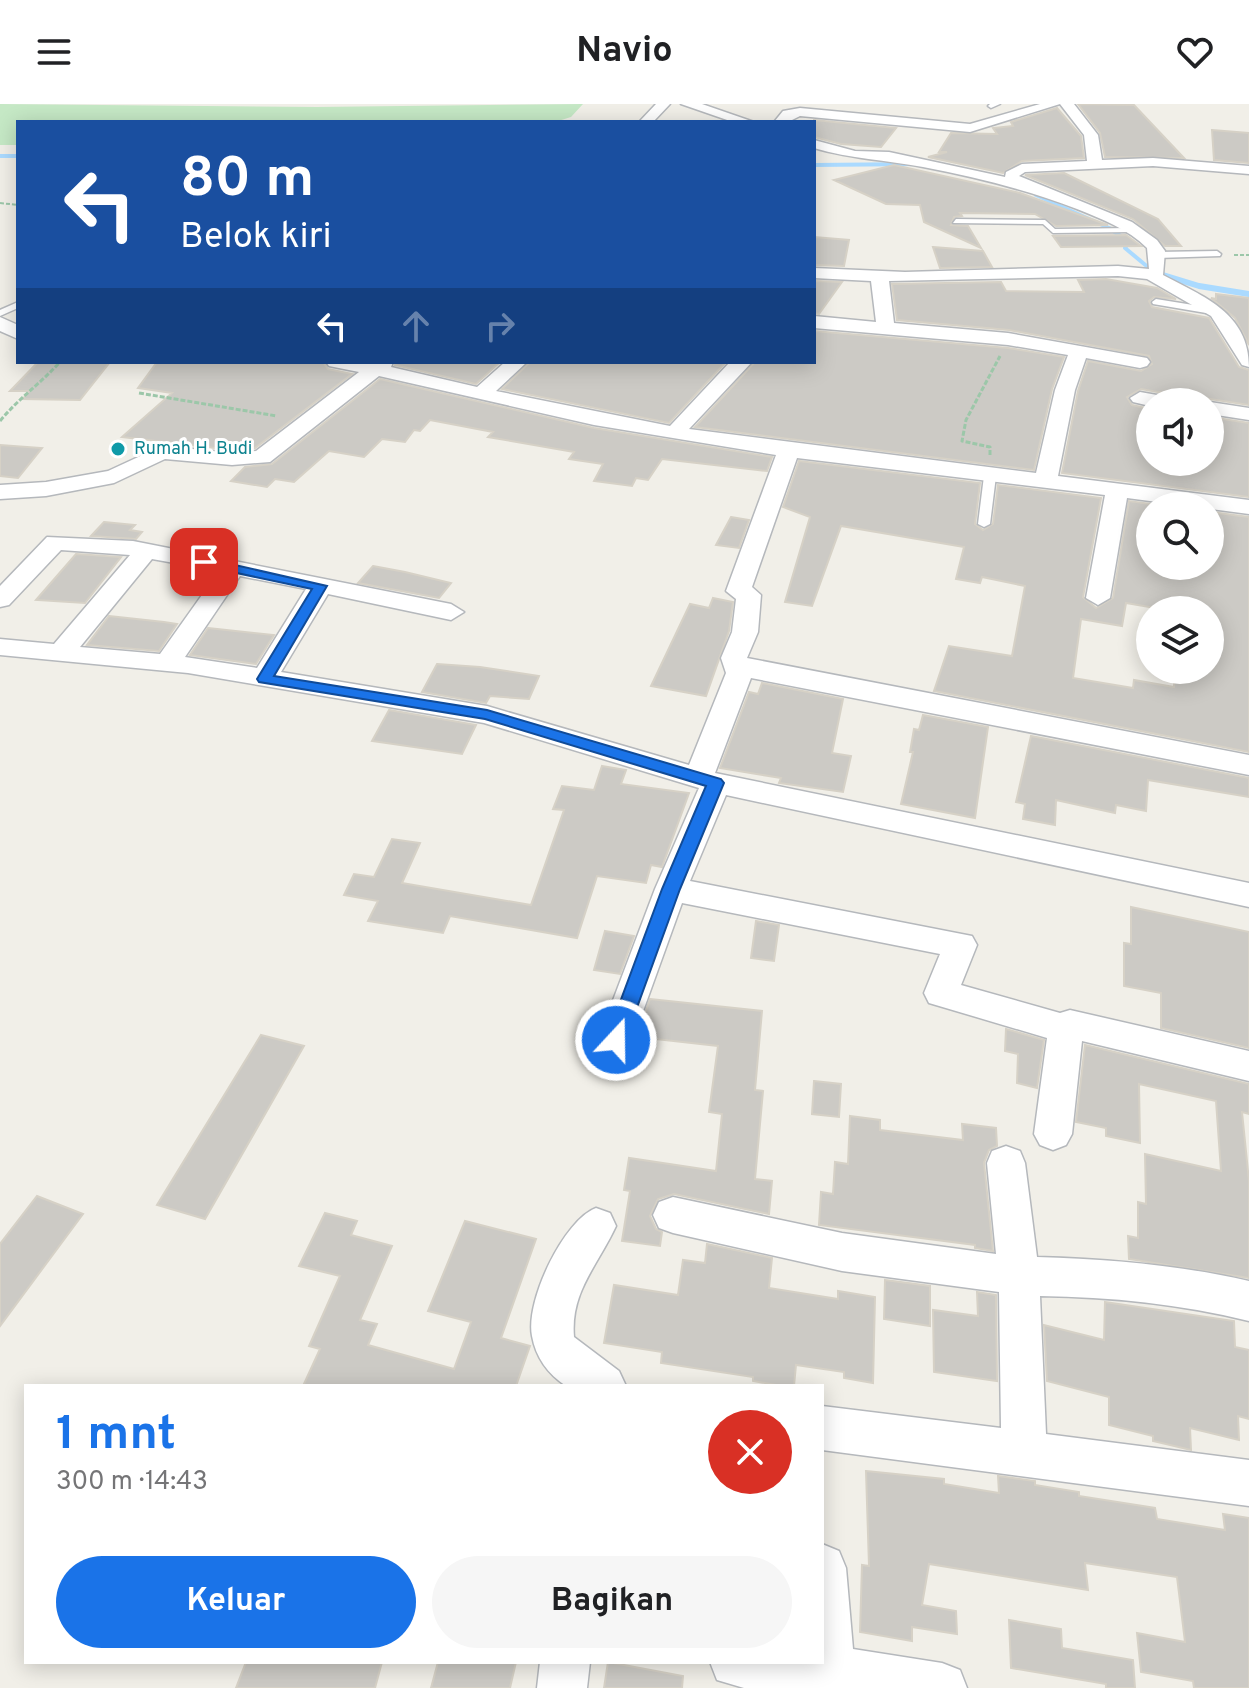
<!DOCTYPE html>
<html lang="id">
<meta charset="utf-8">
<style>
body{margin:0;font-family:Overpass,sans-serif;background:#f6f6f6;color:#202124;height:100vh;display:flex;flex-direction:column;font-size:30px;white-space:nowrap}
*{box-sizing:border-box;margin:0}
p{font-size:26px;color:#757577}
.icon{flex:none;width:44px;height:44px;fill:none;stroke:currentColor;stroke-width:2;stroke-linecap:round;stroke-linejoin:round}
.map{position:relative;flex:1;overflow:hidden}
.sheet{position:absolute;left:24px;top:1280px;width:800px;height:280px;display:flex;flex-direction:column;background:#fff;border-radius:0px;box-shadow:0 4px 20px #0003}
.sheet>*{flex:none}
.top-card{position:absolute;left:16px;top:16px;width:800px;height:244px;border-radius:0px;box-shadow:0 4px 20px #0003;background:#1a4fa0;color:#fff;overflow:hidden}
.tools{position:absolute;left:1136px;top:284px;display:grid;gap:16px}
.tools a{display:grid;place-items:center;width:88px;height:88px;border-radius:50%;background:#fff;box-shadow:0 4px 20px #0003;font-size:40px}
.pin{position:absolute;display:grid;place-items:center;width:68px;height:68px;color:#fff;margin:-34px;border-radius:16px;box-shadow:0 4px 12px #0006}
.me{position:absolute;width:88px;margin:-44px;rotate:21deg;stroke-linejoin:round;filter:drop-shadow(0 0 6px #0008)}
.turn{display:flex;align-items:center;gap:28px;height:168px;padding:0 32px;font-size:36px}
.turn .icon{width:104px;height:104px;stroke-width:2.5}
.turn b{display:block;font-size:56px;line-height:68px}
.lanes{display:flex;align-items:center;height:76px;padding:0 32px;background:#0003;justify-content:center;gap:40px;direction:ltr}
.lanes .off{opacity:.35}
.round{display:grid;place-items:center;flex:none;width:84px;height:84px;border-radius:42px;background:#f6f6f6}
.head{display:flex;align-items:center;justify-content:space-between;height:136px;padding:0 32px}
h1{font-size:48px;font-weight:700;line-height:60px;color:#1a73e8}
.primary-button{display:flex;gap:16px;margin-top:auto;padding:16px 32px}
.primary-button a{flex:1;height:92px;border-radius:48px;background:#1a73e8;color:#fff;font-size:32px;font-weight:700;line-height:92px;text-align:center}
.primary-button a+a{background:#f6f6f6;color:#202124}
header{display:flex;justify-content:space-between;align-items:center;height:104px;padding:0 32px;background:#fff;font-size:36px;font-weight:700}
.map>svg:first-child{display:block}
</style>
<header><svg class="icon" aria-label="menu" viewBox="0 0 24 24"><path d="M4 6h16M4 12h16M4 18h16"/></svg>Navio<svg class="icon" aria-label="heart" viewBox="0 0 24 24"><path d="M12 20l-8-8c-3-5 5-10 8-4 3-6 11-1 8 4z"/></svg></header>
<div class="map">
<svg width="1249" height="1584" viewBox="0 0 1249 1584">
<rect width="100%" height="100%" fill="#f1efe8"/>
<path fill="#c5e8c5" d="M0,0L317,3L583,0L571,13L555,18H18V41H0Z"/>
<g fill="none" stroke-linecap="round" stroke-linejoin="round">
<path stroke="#aadaff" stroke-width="4" d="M0,52H18
M814,61L919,60
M1036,91L1109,124L1129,138L1125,144L1149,164L1168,173"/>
<path stroke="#aadaff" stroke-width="6" d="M1163,171L1199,182L1249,190"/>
</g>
<path fill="#cccac5" stroke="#d6d1c6" stroke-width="2" fill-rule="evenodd" d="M1078,0L1134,1L1184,54L1105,53L1100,29Z
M1057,4L1081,32L1084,54L1022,57L1003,69L928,53L947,48H939L951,29L997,30L993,24L1013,22L1011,18Z
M814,16L896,24L881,43L841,40L814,33Z
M1212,26L1249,29V59L1214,56Z
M894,61L1020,89L1108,121L1056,122L1035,110L960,109L962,112L954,113L951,121L968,122L981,144L924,118L920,101L886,100L834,76Z
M1064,69L1158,115L1181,142H1165L1133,115L1025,71Z
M1126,131L1141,142L1061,143L1053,132Z
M814,133L849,136L844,162L814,161Z
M933,143L983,147L992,163L940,164Z
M1106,175L1157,184L1176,195L1154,193L1149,197L1152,203L1209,214L1239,263L1249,266V301L1210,295L1180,298L1175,291L1141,285L1127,293L1132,301L1150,305V358H1210V313L1249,319V393L1062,369L1078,287L1088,257L1141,267L1152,260L1149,252L1009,226L897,216L892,180L1001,178L1006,187L1084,188L1078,176Z
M814,177L842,178L819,210L814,209Z
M1216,190L1249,194V241L1235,214L1211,194L1216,195Z
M814,227L1008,244L1064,253L1052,285L1034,366L695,323L755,258H814Z
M38,258H110L80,296L23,295L29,287H10Z
M157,258H323L328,265L352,270L255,344L232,346L122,333L172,289L138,284Z
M396,258H500L476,280L395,261Z
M530,258H726L669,319L502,285Z
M380,275L594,324L772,353L767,367L662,355L648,376L636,374L632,382L594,377L603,360L569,355L574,348L488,333L493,328L430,316L420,327L414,326L405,338L382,335L364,353L329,347L294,378L275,375L267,383L231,377L245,363L272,360Z
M0,341L42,344L18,374L0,372Z
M799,357L980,379L975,420L983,426L993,420L998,381L1101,394L1083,493L1096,504L1113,494L1129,397L1165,402H1150V462H1210V408L1249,413V648L934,587L949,542L1012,552L1025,482L982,473L980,479L956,475L964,443L841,422L812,502L785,498L810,413L783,403ZM1126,499L1167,506H1210V566H1175L1174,583L1134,576L1133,584L1073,574L1081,515L1122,522Z
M731,413L749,416L739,444L716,441Z
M104,418L135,421L130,426L142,428L136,435L91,432Z
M76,450L121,453L85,499L36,496Z
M373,462L405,468L451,479L439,494L358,479Z
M713,494L733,498L729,527L706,592L651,582L690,500L709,504Z
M109,512L164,518L177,520L159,547L87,541Z
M208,524L254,529L274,531L256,560L190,551Z
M437,560L480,563L539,572L529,595L490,592L486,599L422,588Z
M762,579L843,595L832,649L851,652L843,688L779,679L781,674L720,664L749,588L758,590Z
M389,606L476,621L462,650L372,637Z
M923,611L988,623L975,714L901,700L913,648H910L914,625L919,626Z
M1031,632L1249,674V693L1148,676L1146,707L1116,701L1115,709L1056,696L1055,721L1023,715L1025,700L1016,698Z
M602,662L626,666L621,680L689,689L662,763L651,761L646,779L597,772L577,834L450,812L443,829L368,817L378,797L344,791L354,770L374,773L392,735L420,739L402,779L531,801L564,706L553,705L562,682L594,686Z
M1131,803L1249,828V944L1161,924V889L1124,882V839L1131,840Z
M756,817L779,821L774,857L751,854Z
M605,827L634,832L620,870L594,866Z
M650,895L762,907L755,986L763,987L755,1075L772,1077L769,1110L674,1090L658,1095L650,1112L656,1125L662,1128L660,1142L622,1137L630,1087L624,1086L629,1054L716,1067L722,1010L709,1008L718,942L637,933Z
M1006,925L1044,936L1037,984L1017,979L1018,950L1005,947Z
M261,931L304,942L205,1115L157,1101Z
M1085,941L1249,980V1010L1242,1008L1249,1077V1174L1129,1155L1128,1132L1138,1134V1098L1146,1100L1145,1050L1221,1067L1216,997L1139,980L1140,1039L1106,1032V1024L1076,1018Z
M814,977L841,980L839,1013L812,1010Z
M850,1012L880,1016V1026L963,1036L962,1020L996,1024L997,1042L989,1046L984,1059L993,1147L975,1144V1141L819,1121L821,1088L833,1090L835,1058L848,1060Z
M37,1092L83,1110L0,1222V1140Z
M325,1109L357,1117L351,1131L392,1142L360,1216L377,1220L368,1241L454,1265L471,1218L428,1207L465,1117L536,1135L501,1234L530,1242L516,1282H303L320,1245L309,1242L340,1172L299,1162Z
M707,1140L772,1154L769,1184L838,1195V1187L875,1193L873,1279L844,1274V1268L796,1261L794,1282H782L753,1277V1273L661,1259L662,1248L604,1239L614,1181L678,1191L683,1156L705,1159Z
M885,1176L930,1182V1222L884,1215Z
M977,1188L996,1191L997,1277L934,1268L933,1206L978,1212Z
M1105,1198L1234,1217L1235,1243L1249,1246V1315L1238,1312L1239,1336L1190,1324L1191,1346L1153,1337V1332L1109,1321V1293L1047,1277L1044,1221L1104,1236Z
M866,1367L944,1375V1380L999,1389L998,1372L1035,1377V1381L1079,1388V1392L1155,1404L1157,1415L1225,1426L1223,1410L1249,1414V1584H1194L1193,1577L1141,1568L1137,1529L1185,1538L1177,1473L1085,1459L1088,1486L929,1460L922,1501L956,1507L957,1530L912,1523V1537L860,1528L862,1461L869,1462Z
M1009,1516L1061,1525L1062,1544L1133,1556L1135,1584H1106V1580L1011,1564Z
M246,1558H382L375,1584H236Z
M438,1558H516L510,1584H431Z
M608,1558L683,1572L682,1584H604Z"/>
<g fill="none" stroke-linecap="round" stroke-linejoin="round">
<g stroke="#b5b8bc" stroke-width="3">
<path id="service" d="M990,0H1000L991,4L988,2Z
M956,115L1045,116L1055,125L1131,124L1135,126L1131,128L1053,129L1043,120L953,119Z
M1217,147L1221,150L1220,152L1157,154L1153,151L1157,148Z
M1156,195L1218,205L1223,208L1218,211L1153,200L1152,198Z
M18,198V204L0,212V206Z
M990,369L996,372L990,420L984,423L978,420L984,372Z"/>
</g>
<g stroke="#b5b8bc" stroke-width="3">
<path id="minor" d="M656,0H670L653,18H639Z
M681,0H702L754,18H733Z
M1040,0H1074L1098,31L1102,56L1153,54L1249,62V70L1153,62L1025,68L1019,72L1132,118L1157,136L1165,147L1163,171C1204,193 1249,209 1249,263L1242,261L1211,212L1147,175L1118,172L889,177L894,219L1008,229L1147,254L1150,258L1147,262L1140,264L1086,254L1075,286L1058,372L1249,396V410L1127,394L1110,494L1098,501L1086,494L1105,391L797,354L752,483L761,491L758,528L747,554L1249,651V671L751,574L715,669L1249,779V803L726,691L690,777L972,832L977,841L961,881L1060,909L1070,906L1249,947V977L1082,937L1072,1030L1066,1041L1053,1046L1040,1041L1034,1030L1047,934L929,899L924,889L940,850L682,799L629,946L616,950L603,946L598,936L655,785L699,684L484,619L188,569L0,551V535L54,540L130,451L61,446L9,501L0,503V482L47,433L133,437L451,500L464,508L451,516L328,490L281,568L487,602L689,661L726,569L721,554L732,528L736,495L726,487L776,351L594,321L379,272L270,358L232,361L165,355L114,379L46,392L0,395V381L46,378L108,367L162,342L232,349L256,347L359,268L329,262L326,258H393L391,263L477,283L505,258H527L496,287L670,322L730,258H752L689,325L1036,369L1055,286L1068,251L1008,241L814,224V212L876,218L871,177L814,174V164L905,168L1118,162L1149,165L1147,144C1128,125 1102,115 1077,105C1028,86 975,73 923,63C886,56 851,55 814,44V36L855,47L889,48L1005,73L1006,68L1022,60L1087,57L1084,31L1060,0L970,28L800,12L788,18H774L783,7L800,4L970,20ZM152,455L219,467L160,550L80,543ZM240,472L306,485L257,564L185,553Z
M0,213L18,221V235L0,227Z
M1140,288L1174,294L1177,298H1150V302L1133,298L1130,294Z
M1210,298L1249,304V316L1210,310Z
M1006,1042L1020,1047L1025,1059L1037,1153C1109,1155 1179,1161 1249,1177V1217C1180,1200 1111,1193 1040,1192L1046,1330L1249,1356V1402L822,1346V1302L1001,1324L999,1188L842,1167L673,1129L659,1124L653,1111L659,1098L673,1093L842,1129L996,1150L987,1059L992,1047Z
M596,1104L610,1109L616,1122C598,1161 570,1188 574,1233L619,1267L626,1282H566C548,1270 536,1254 532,1232C525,1197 564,1116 596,1104Z
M822,1440L839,1447L846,1464L853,1545L942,1559L960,1566L967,1584H744L717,1576L710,1558H822Z
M540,1558H590L587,1584H537Z"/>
</g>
<path stroke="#9cc7a9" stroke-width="2" stroke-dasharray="4 2" stroke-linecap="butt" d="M0,99L18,101
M1234,151H1249"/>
<path stroke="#9cc7a9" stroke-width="3" stroke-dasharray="5 2" stroke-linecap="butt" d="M139,289L277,312
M0,317C19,294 40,280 60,258
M990,351V343L962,337L966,316L1000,252"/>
<use href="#service" fill="#fff" fill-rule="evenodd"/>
<use href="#minor" fill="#fff" fill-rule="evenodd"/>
</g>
<path fill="#1a73e8" stroke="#114b97" stroke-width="2" d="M204,454L327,482L274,572L487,606L721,675L724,679L680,785L623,942L616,944L606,936L662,785L706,682L485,615L259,578L257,575L312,485L199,461V455Z"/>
<circle fill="#0f9aa8" stroke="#fff" stroke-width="3" cx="118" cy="345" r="8"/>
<g text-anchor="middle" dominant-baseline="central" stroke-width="6" stroke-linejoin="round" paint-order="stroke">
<g font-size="18" fill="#0d838f" stroke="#fff" text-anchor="start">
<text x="134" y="345">Rumah H. Budi</text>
</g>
</g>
</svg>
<div class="tools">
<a><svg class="icon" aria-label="sound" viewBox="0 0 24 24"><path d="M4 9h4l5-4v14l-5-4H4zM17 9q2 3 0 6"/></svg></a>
<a><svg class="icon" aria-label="search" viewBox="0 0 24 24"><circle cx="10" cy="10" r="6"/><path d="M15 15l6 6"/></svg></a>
<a><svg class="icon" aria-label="layers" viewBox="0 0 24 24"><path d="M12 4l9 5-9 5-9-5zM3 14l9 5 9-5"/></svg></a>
</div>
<div class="pin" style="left:204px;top:458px;background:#d93025"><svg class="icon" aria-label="arrive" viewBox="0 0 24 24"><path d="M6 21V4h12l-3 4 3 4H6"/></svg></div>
<svg class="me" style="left:616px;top:936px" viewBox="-20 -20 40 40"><circle r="17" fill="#1a73e8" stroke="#fff" stroke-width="3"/><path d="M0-11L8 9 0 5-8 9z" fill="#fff"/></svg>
<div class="top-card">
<div class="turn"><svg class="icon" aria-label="left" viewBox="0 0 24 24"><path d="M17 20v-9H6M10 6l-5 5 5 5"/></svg><div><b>80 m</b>Belok kiri</div></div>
<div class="lanes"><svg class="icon" aria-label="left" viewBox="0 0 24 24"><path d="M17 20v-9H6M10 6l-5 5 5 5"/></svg><svg class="icon off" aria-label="ahead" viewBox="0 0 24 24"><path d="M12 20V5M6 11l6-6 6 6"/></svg><svg class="icon off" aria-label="right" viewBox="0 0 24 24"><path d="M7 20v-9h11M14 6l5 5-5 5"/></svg></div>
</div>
<section class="sheet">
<div class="head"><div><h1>1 mnt</h1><p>300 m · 14:43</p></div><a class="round" style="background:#d93025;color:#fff"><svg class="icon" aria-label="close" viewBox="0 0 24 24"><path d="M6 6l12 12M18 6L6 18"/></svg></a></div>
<div class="primary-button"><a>Keluar</a><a>Bagikan</a></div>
</section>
</div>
